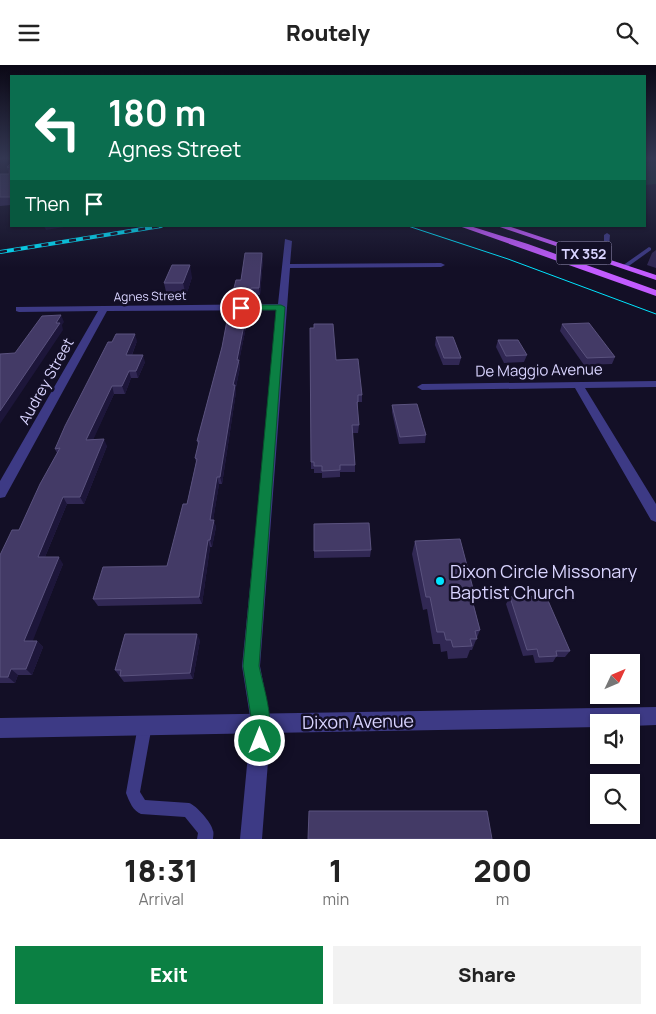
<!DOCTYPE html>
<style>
body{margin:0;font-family:Manrope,sans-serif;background:#f2f2f2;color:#222;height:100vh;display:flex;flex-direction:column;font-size:19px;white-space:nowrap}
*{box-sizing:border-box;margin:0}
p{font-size:16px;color:#767676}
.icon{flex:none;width:28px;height:28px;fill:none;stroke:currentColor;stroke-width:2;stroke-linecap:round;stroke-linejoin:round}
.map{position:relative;height:774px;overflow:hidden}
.sheet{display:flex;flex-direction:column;background:#fff;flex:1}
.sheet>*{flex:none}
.hud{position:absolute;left:10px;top:10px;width:636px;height:152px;border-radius:0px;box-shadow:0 1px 4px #0004;background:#0b6e4f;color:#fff;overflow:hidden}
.needle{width:32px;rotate:46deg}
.controls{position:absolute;left:590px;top:589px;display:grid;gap:10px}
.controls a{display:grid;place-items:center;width:50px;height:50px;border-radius:0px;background:#fff;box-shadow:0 1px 4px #0004;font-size:25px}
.pin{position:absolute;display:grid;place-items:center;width:42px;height:42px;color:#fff;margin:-21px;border:2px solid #fff;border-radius:50%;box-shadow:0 1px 5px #0007}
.me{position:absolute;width:55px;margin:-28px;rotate:0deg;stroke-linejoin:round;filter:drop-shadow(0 0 4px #0008)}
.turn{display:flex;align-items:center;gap:18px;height:105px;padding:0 15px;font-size:22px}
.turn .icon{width:65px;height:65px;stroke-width:2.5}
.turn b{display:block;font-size:35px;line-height:42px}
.then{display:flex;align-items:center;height:48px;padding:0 15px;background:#0003;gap:10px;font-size:19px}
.eta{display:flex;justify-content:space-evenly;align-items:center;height:85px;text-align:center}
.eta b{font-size:30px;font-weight:800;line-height:35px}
.primary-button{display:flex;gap:10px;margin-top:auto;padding:10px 15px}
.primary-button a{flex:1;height:58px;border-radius:0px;background:#0b8043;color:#fff;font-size:20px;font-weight:800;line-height:58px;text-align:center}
.primary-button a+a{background:#f2f2f2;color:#222}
header{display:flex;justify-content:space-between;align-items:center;height:65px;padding:0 15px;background:#fff;font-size:22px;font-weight:800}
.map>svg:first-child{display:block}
</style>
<header><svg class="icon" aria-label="menu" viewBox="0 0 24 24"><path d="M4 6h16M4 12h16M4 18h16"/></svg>Routely<svg class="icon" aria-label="search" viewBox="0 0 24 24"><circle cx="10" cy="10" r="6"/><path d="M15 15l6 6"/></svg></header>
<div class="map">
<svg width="656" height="774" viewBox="0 0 656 774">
<rect width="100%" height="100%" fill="#130f26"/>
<path fill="#12302f" d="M645,94H656V119L645,120Z"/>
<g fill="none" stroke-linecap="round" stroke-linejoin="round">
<path fill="#3d3a85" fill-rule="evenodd" d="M607,168L610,170L609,181L593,192H589V190L604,179V170Z
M649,182L651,183V185L626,203H622V201Z
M145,653L150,655L152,660L140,727L145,735L189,738C196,740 212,758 213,766C214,767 213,773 213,774H197L198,768L185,752L141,749C133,746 129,736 126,728L138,660L140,655Z"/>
<path fill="#3d3a85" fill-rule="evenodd" d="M285,174L292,176L290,199L441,198L445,200L441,202L290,203L260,601L271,658L262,774H240L251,658L242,601L278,245L107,246L5,432L0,433V416L98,246L19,247L16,246V242L278,239Z
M656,316V322L585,323L656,439V457L651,455L575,323L422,325L417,322L422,319Z"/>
<path fill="#3d3a85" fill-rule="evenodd" d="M656,642V660L631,661V658H599V662L0,673V653Z"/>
<path fill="#c25bff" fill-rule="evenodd" d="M459,161H470L528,179L656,225V231Z
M497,161H508L656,210V215Z"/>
<path stroke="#00e5ff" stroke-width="1" d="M408,161L508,194L656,249"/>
<g stroke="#00e5ff" stroke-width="4">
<path id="rail" d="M0,187L161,161"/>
</g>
<use href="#rail" stroke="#130f26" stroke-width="2.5" stroke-dasharray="7" stroke-linecap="butt"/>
</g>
<path fill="#312854" d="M11,98V140L0,141V109H9L7,102Z
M656,185V203L647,200L652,188Z
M262,188L263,194L260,230H252L251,237L233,238L232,231L241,215Z
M192,212L186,231H167L164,218Z
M248,240L249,247L239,296L240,302L236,322V327L222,419H219L213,455L216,462L212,482H210L202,539L98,541L93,534L167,501L187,439L196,397L195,393L198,380L197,376L222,282Z
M562,259L615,292L612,299L584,300L560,266Z
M310,263L336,295L362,330V337H358V344H357L359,360L358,368H352L355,400V407H340V412L322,413V408H314V404H311Z
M436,272L461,293L459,300H443L435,280Z
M498,275L527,290L524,297L504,298L496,282Z
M137,276L132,290L145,297L138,313H131L125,329H114L93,374L107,381L84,439H67L45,492L63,499L32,576H37L43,582L32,610H18L15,618H0V490L19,465L57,388L55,384Z
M392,340L426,370L425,378L399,379L392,347Z
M314,459L371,485L370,492L314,493Z
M415,476L475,531L473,537L480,565L472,585H470L467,593L448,594L447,586L441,587L440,579H433L427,544L423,545L412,489Z
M510,532L570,586L565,592H556L553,597L535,598L533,590L523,591L506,539Z
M200,575L193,614L124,617L115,605Z"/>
<path fill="#1d163a" d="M44,161H70L46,165Z
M262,188L263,194L260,230L259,223Z
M190,200L192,212L186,231L183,218Z
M251,223L252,230L251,237L250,231Z
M248,240L249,247L239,296L240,302L236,322V327L222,419L220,412L237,295Z
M61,250L64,257L62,260L63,265L0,359V346Z
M135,269L137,276L129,297L126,290Z
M143,290L145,297L138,313L136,306Z
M129,306L131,313L125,329L122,321Z
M112,321L114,329L90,382L86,375Z
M104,374L107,381L84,439L80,432Z
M217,412L219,419L212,462L210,455Z
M63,432L67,439L42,499L38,492Z
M214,455L216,462L212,482L210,475Z
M208,475L210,482L202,539L199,532Z
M59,492L63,499L30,583L24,576Z
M197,569L200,575L193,614L190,608Z
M37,576L43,582L32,610L26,604Z
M11,604L18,610L15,618L8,612Z"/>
<path fill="#433a66" stroke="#5a527e" d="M11,98V132H0V109H9L10,103L7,102Z
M245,188H262L259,223H251L250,231H232L236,215H241Z
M172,200H190L183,218H164Z
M230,240H248L237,295H239L233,320H235L220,412H217L210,455H214L210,475H208L199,532L93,534L103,502L167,501L183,439H187L197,394L195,393L199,376H197L222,282Z
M61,250L56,258H60L0,346V289L15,288L42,251Z
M589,258L615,292L587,293L562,259Z
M314,259H333L336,295L358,294L362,330H358V337H357L359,360H352L355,400H340V405L322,406V401H314V397H311L310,263H314Z
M116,269H135L126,290H143L136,306H129L122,321H112L86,375L104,374L80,432H63L38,492H59L24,576H37L26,604H11L8,612H0V490L12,465H19L40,419L60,383L55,384L65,361L108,277H112Z
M436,272H453L461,293H444Z
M498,275H518L527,290L506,291Z
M417,339L426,370L400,372L392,340Z
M369,458L371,485L314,486V459Z
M460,474L475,531H471L480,565L475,566L477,574H470L472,581L453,582L451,575H446L444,567H437L430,532H426L415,476Z
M546,531L570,586H556L557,591L539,592L537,584L527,585L510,532Z
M125,569H197L190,608L120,611L121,605H115Z
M309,746H487L492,774H308Z"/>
<linearGradient id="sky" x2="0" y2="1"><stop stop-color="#0a0815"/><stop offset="0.46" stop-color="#333752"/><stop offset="1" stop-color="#333752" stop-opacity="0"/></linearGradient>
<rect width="656" height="203" fill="url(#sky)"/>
<path fill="#0b8043" stroke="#07532c" d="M281,240L285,242L259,601C264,625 276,658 266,682L260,685L253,682L251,676L252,658L243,601L276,245H241L237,243L241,240Z"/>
<circle fill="#00e5ff" stroke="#130f26" stroke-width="2" cx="440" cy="516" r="5"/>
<g text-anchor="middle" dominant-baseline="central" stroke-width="5" stroke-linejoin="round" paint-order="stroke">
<g font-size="12" fill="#d9d4ff" stroke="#130f26">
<text transform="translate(150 231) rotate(-1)">Agnes Street</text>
</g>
<rect fill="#130f26" stroke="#9e99be" stroke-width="1" x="556.5" y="176.5" width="55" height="23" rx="4"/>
<g font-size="14" font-weight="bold" fill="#d9d4ff">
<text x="584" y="188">TX 352</text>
</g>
<g font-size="15" fill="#d9d4ff" stroke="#130f26">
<text transform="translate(539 305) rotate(-1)">De Maggio Avenue</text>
<text transform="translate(46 316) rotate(-61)">Audrey Street</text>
</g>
<g font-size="18" fill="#d9d4ff" stroke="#130f26" text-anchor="start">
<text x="450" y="506">Dixon Circle Missonary<tspan x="450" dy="21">Baptist Church</tspan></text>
</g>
<g font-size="18" fill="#d9d4ff" stroke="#130f26">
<text transform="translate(358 656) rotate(-1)">Dixon Avenue</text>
</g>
</g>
</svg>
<div class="controls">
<a><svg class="needle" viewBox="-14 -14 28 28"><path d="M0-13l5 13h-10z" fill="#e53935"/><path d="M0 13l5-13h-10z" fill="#767676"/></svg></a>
<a><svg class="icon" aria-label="sound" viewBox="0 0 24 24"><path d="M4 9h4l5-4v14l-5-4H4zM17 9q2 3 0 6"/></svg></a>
<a><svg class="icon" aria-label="search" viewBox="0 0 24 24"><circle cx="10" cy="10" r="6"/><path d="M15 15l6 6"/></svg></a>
</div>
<div class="pin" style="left:241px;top:243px;background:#d93025"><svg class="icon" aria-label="arrive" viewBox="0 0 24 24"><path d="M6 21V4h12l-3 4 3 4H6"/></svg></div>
<svg class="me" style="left:260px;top:676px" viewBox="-20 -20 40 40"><circle r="17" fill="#0b8043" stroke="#fff" stroke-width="3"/><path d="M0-11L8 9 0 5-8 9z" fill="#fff"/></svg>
<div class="hud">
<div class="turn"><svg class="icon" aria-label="left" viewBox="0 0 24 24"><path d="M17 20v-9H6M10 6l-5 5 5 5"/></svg><div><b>180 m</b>Agnes Street</div></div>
<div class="then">Then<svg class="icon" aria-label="arrive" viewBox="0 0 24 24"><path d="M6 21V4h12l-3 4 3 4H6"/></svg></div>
</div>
</div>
<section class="sheet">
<div class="eta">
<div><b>18:31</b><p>Arrival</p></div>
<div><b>1</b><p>min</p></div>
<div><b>200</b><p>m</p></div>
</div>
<div class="primary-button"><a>Exit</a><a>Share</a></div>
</section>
